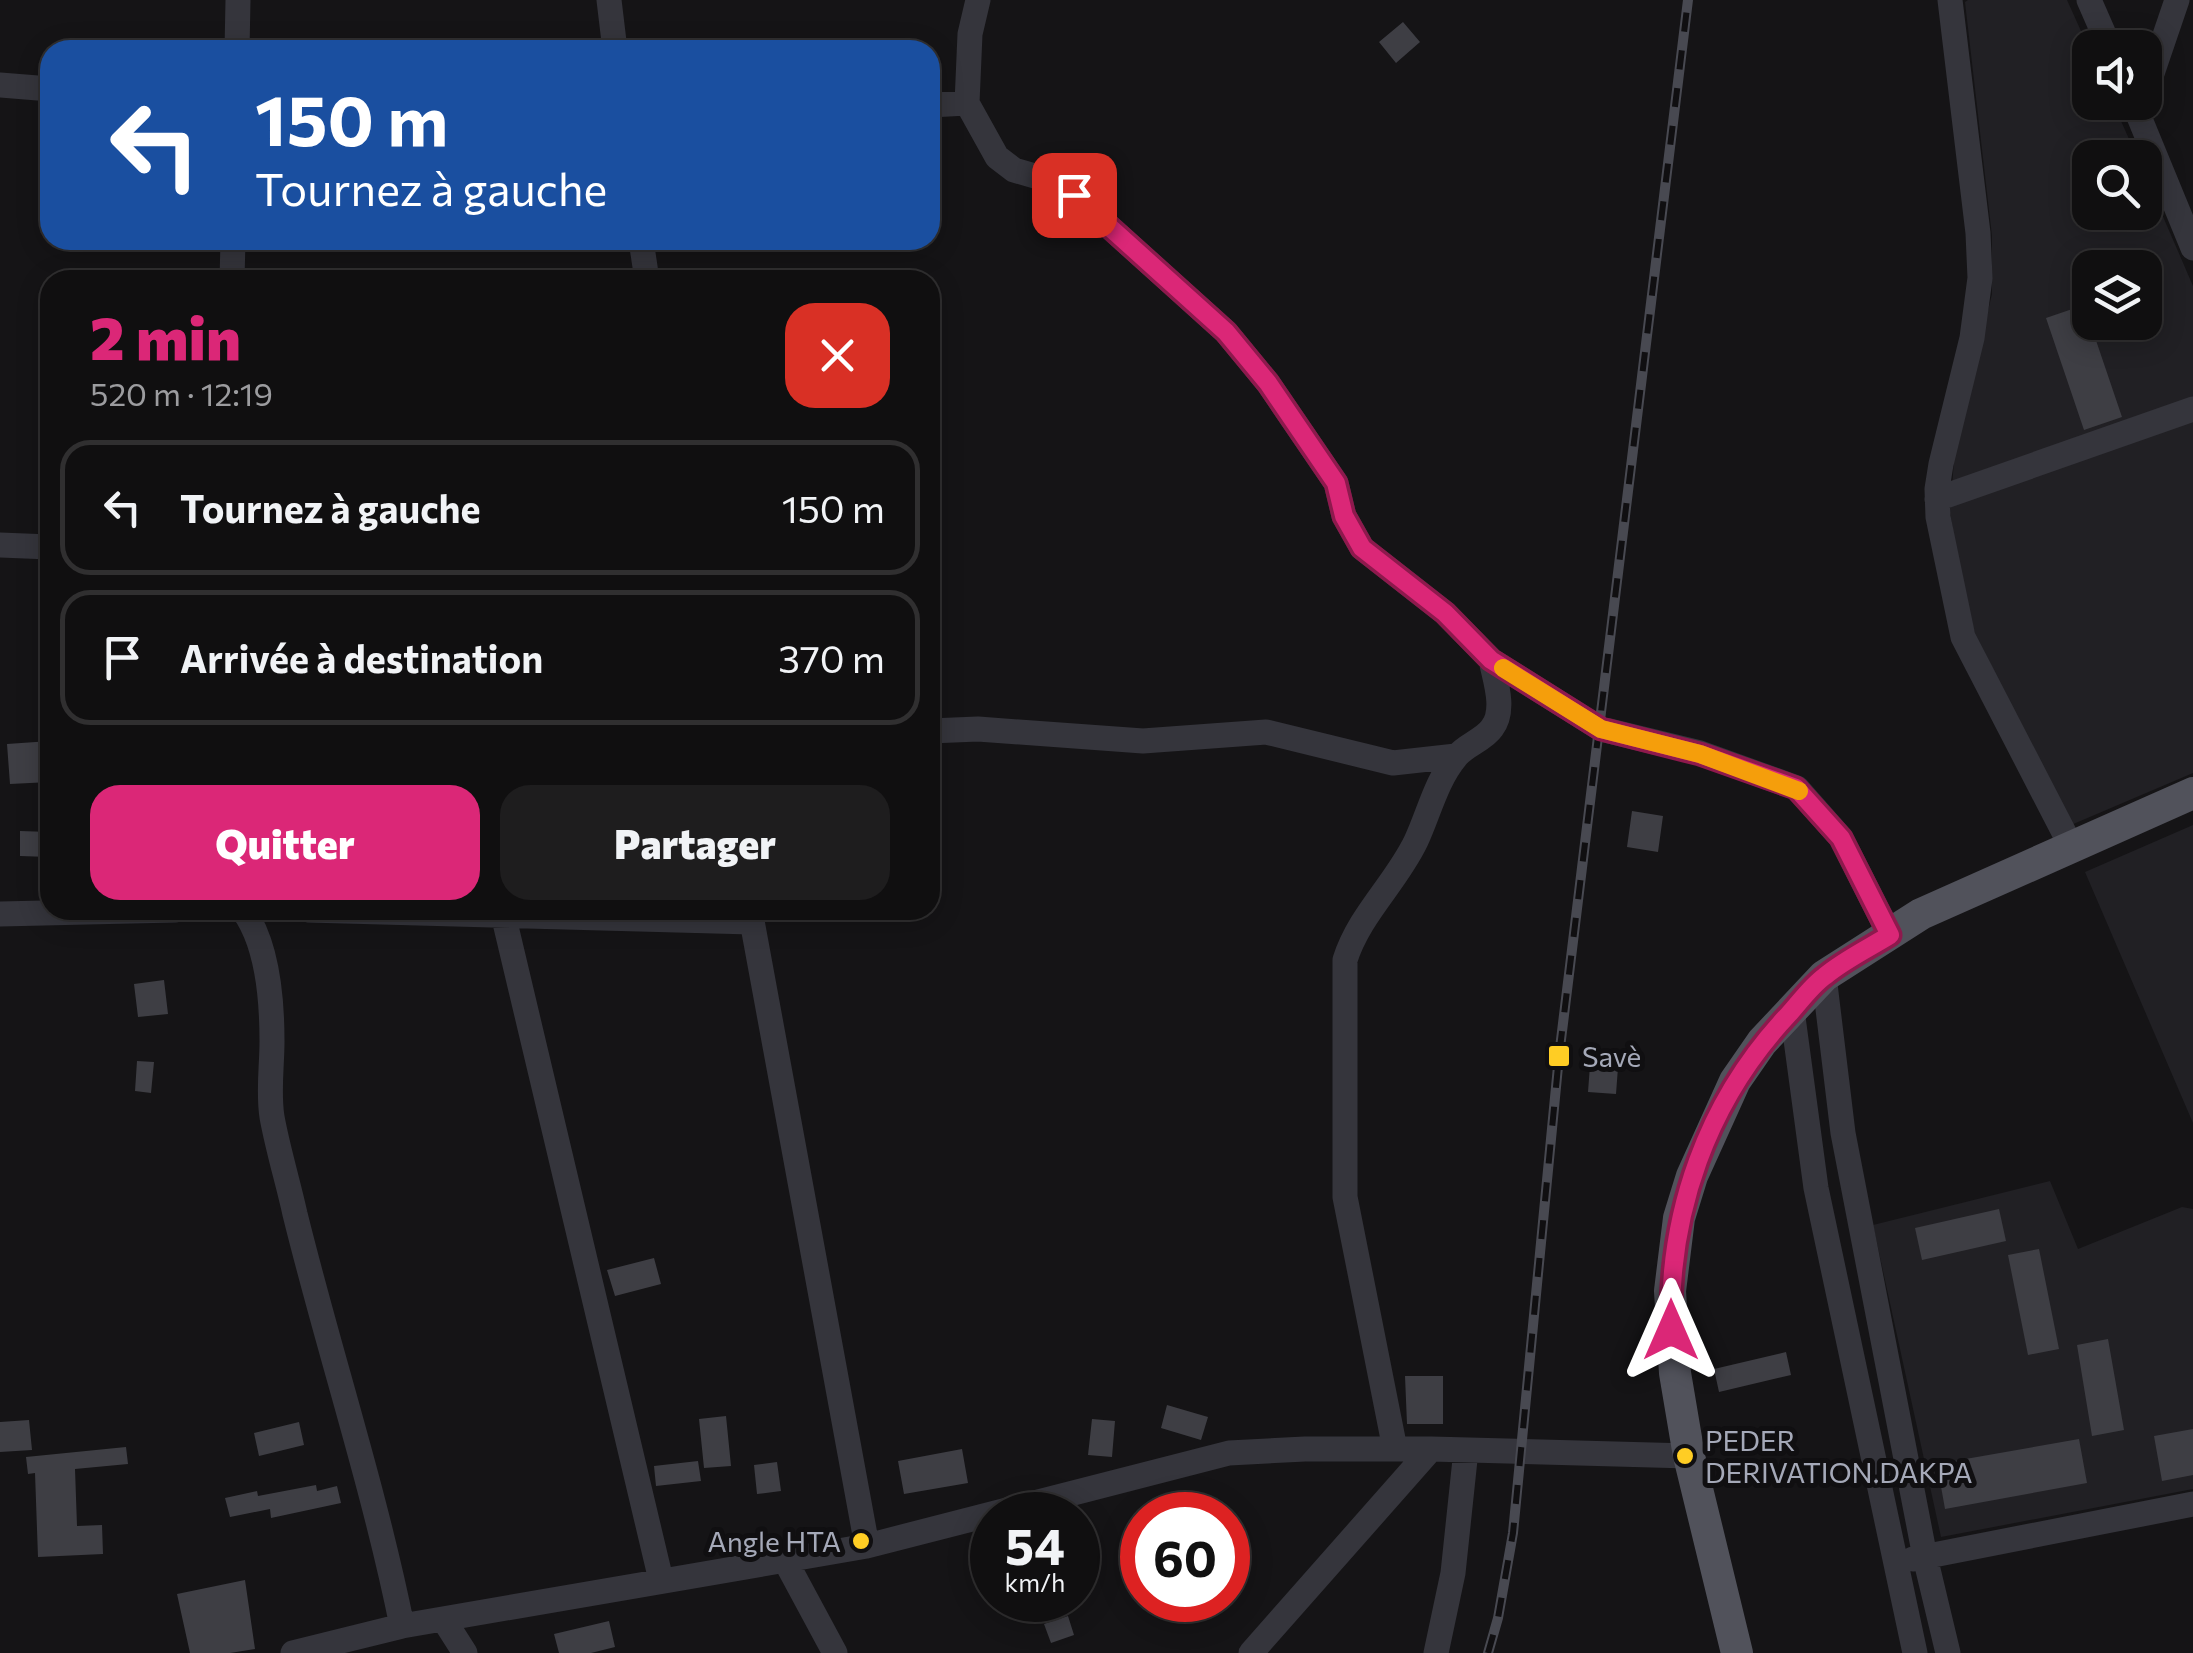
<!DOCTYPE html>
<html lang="fr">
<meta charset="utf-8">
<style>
body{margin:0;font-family:Commissioner,sans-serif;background:#1e1d1e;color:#f1f3f6;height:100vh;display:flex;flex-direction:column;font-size:38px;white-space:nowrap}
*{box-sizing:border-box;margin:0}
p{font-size:32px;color:#9c9c9f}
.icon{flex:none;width:55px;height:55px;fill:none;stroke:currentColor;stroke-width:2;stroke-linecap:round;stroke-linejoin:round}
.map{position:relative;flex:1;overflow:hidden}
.panel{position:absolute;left:40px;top:270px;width:900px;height:650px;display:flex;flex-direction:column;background:#100f10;border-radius:30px;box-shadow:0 5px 25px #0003,0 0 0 2px #302f30}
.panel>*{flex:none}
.hud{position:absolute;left:40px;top:40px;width:900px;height:210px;border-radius:30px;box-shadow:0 5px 25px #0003,0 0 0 2px #302f30;background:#1a4fa0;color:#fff;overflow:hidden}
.controls{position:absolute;left:2072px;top:30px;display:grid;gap:20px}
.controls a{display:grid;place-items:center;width:90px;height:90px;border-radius:20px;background:#100f10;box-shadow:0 5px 25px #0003,0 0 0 2px #302f30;font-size:50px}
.speed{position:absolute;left:970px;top:1492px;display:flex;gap:20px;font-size:50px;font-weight:700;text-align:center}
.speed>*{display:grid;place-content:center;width:130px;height:130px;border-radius:50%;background:#100f10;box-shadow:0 5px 25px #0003,0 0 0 2px #302f30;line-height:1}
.speed small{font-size:25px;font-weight:400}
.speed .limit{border:15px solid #d22;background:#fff;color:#111}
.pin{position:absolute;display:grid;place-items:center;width:85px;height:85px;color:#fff;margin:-42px;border-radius:20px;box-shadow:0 5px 15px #0006}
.me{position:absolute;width:110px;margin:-55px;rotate:0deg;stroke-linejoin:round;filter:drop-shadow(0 0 8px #0008)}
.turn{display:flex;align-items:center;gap:35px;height:210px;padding:0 50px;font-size:45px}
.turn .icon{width:130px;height:130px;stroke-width:2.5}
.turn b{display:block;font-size:70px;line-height:85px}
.round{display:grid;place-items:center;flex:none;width:105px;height:105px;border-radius:30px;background:#1e1d1e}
.summary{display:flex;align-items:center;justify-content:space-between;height:170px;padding:0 50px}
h1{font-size:60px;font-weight:800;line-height:75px;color:#db2777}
.button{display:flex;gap:20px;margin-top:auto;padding:20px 50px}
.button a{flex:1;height:115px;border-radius:30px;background:#db2777;color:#fff;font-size:40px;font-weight:800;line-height:115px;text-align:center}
.button a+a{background:#1e1d1e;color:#f1f3f6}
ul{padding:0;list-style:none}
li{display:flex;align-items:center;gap:30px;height:135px;margin:0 20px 15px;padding:0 30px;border:5px solid #302f30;border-radius:30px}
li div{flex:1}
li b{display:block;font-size:38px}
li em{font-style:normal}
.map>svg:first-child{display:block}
</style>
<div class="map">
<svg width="2193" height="1653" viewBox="0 0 2193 1653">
<rect width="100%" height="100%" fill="#151416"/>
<path fill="#212024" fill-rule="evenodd" d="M1968,0H2067L2090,51V102L2113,103L2137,157L2090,158V212H2145V175L2193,286V773L2071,825L1975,633L1966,605L1950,513L1955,448L1992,294V236L1965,2ZM2090,268H2145V322H2090Z
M2193,825V1123L2085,872Z
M2050,1181L2078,1249L2182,1207L2193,1209V1489L1941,1537L1873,1225Z"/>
<path fill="#3e3e44" d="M1403,22L1420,42L1396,63L1379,42Z
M2084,305L2122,417L2084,430L2046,318Z
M50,741V782L10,784L7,744Z
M1632,811L1663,816L1658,852L1627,847Z
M20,831L50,832L49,857L20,856Z
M164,980L168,1014L138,1017L134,984Z
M1591,1052L1619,1054L1616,1094L1588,1092Z
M137,1061L154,1062L151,1093L135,1091Z
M1999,1209L2006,1241L1922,1260L1915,1228Z
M2039,1249L2059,1349L2028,1355L2008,1255Z
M654,1258L661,1284L615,1296L607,1270Z
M2108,1339L2124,1430L2092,1436L2077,1345Z
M1786,1352L1791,1375L1719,1392L1714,1369Z
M1405,1376H1443V1424H1407Z
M1167,1405L1208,1417L1201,1440L1161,1428Z
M726,1416L731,1466L704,1468L699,1419Z
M1092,1419L1115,1421L1112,1457L1088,1455Z
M29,1420L32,1450L0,1452V1422Z
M299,1422L304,1445L259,1456L254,1433Z
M2193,1429V1475L2162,1481L2154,1436Z
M2079,1439L2087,1483L1945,1509L1937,1464Z
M126,1447L128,1464L75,1469L77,1526L102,1525L103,1554L38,1557L35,1473L28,1474L26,1457Z
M962,1449L968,1483L904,1494L898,1461Z
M698,1461L701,1481L656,1486L654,1466Z
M777,1462L781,1491L757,1494L754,1465Z
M316,1485L317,1491L337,1486L341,1503L271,1518L270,1509L230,1517L225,1498L257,1491L258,1496Z
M245,1580L255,1649L230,1653H190L177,1594Z
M1068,1616L1074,1635L1051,1643L1044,1624Z
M609,1621L615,1647L591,1653H559L554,1634Z"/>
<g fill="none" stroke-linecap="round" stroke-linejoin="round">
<path stroke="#35353c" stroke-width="25" d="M609,0L615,50
M1950,0L1978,233L1980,278L1972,338L1941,464L1937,489L1938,517L1963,637L2071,846
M2089,0L2110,48
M237,50L238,0
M0,85L50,89
M2145,94L2177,0
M2133,102L2193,248
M967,103L970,34L978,0
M930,105L967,103L997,157L1014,170L1045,179L1074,195L1226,332L1268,383L1336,483L1344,516L1362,548L1445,613L1491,660L1601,729L1700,753L1797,788L1841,838L1890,935
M641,240L647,280
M232,280L233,240
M1937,499L2193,409
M0,545L50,547
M930,731L978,729L1143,741L1266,732L1393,763L1456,756
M243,910C268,944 272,1000 272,1041C272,1067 268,1092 272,1117C278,1150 288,1182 295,1214C329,1352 374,1487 402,1626
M308,910L752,922
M750,910L867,1546
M0,914L175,910
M503,914L661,1580
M1824,976L1843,1133L1925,1557L1948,1653
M1792,1010L1816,1188L1915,1653
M1395,1449L1345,1197V960C1359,915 1396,883 1416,841C1429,813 1436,781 1456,757C1465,745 1484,740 1492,728C1506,710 1495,680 1491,660
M1913,1559L2193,1504
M786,1562L835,1653
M444,1620L465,1653
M293,1653L402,1626L867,1546L1229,1453L1305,1449H1431L1689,1456
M1251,1653L1431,1449
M1436,1653L1453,1573L1466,1450"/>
<path stroke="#51525b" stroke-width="32" d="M1737,1653L1689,1456L1675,1373L1670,1291L1679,1218L1692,1176L1735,1081L1762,1042L1824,976L1921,914L2193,793"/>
<g stroke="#484951" stroke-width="10">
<path id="rail" d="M1488,1653L1498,1618L1513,1533L1559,1056L1688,0"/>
</g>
<use href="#rail" stroke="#100f11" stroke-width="6" stroke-dasharray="19" stroke-linecap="butt"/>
</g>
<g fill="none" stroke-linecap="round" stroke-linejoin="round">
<g stroke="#8e194d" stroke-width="25">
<path id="route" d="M1074,195L1226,332L1268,383L1336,483L1344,516L1362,548L1445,613L1491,660L1601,729L1700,754L1796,788L1841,838L1890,935C1869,948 1844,960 1825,976C1811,986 1800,1002 1788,1015C1707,1101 1668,1213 1671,1330"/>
</g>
<use href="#route" stroke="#db2777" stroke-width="18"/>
<path stroke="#f59e0b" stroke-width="18" d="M1503,668L1601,729L1700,754L1799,791"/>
</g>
<g fill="#ffcd24" stroke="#100f11" stroke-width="4">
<rect x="1547" y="1044" width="24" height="24" rx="5"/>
<circle cx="1685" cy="1456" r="10"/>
<circle cx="861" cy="1541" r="10"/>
</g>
<g text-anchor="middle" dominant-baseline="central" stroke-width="10" stroke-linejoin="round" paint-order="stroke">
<g font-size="28" fill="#a5a9b8" stroke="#100f11" text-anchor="start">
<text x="1582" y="1056">Savè</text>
<text x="1705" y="1440">PEDER<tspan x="1705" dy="32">DERIVATION.DAKPA</tspan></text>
<text x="841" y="1541" text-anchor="end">Angle HTA</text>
</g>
</g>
</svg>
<div class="controls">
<a><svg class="icon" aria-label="sound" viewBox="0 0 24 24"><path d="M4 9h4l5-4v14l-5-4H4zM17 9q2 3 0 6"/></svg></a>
<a><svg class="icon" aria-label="search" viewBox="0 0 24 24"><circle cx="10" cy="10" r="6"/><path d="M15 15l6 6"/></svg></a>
<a><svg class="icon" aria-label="layers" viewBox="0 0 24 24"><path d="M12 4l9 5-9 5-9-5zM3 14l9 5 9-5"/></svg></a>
</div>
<div class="speed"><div>54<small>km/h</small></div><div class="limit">60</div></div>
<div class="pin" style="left:1074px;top:195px;background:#d93025"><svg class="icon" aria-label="arrive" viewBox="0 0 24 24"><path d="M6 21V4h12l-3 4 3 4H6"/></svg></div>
<svg class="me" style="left:1671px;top:1330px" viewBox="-20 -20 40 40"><path d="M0-17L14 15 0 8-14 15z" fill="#db2777" stroke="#fff" stroke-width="4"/></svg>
<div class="hud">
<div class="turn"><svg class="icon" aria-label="left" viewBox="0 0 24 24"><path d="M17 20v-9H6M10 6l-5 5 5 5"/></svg><div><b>150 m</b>Tournez à gauche</div></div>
</div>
<section class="panel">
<div class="summary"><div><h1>2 min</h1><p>520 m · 12:19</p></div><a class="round" style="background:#d93025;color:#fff"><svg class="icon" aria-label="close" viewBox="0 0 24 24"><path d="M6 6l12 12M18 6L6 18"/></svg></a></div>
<ul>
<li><svg class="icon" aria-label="left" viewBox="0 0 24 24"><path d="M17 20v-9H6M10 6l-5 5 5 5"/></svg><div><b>Tournez à gauche</b></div><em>150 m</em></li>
<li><svg class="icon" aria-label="arrive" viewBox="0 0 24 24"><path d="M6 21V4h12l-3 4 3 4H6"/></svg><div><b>Arrivée à destination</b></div><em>370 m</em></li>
</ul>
<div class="button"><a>Quitter</a><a>Partager</a></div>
</section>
</div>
